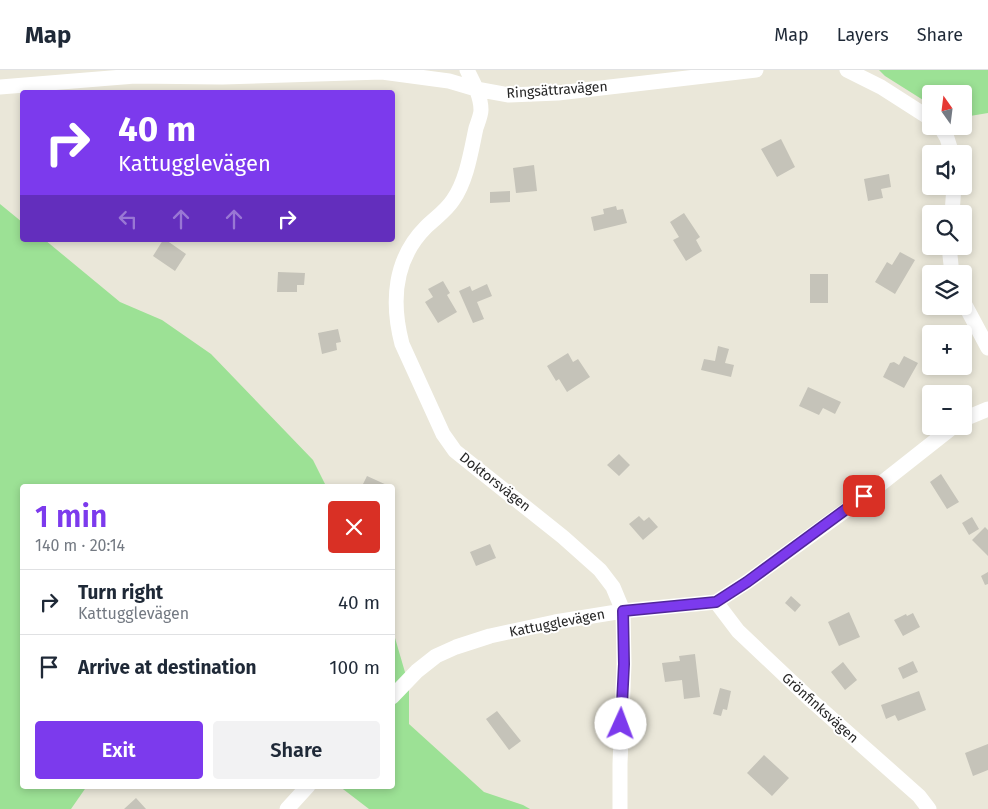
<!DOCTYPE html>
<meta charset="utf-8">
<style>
body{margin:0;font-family:"Fira Sans",sans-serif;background:#f2f2f3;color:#1f2937;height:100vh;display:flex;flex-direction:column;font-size:19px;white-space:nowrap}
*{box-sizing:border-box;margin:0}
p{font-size:16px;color:#747a83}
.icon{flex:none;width:28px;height:28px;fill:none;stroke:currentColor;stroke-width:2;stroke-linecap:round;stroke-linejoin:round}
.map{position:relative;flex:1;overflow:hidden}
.details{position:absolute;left:20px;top:414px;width:375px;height:305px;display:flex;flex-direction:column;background:#fff;border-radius:5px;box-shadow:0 2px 8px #0003}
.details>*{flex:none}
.banner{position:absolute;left:20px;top:20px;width:375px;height:152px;border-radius:5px;box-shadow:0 2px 8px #0003;background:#7c3aed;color:#fff;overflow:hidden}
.needle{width:32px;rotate:346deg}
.fabs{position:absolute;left:922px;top:15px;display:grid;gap:10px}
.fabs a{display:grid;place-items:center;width:50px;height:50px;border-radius:5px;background:#fff;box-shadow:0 2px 8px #0003;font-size:25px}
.pin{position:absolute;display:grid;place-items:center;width:42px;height:42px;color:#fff;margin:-21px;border-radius:10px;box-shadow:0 2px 8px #0006}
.me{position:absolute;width:55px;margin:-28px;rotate:2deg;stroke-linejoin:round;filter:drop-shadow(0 0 4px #0008)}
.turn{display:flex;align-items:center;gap:18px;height:105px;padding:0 15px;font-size:22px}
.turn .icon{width:65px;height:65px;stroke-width:2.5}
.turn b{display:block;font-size:35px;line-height:42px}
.lanes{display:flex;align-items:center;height:48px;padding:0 15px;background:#0003;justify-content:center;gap:25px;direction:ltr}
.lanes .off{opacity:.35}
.round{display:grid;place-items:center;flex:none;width:52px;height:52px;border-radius:5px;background:#f2f2f3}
.summary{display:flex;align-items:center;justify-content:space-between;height:85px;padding:0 15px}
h1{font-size:30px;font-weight:600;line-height:38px;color:#7c3aed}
.cta{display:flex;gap:10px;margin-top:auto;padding:10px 15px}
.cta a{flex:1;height:58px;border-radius:5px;background:#7c3aed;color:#fff;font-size:20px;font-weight:600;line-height:58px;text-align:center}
.cta a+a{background:#f2f2f3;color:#1f2937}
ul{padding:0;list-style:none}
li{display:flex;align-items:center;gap:15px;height:65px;padding:0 15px;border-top:1px solid #e0e1e3}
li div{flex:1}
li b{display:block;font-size:19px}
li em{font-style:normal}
header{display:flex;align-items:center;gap:30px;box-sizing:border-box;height:70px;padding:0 25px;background:#fff;border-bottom:1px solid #e0e1e3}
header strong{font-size:24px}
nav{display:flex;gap:28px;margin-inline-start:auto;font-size:18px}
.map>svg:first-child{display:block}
</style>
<header>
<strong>Map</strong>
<nav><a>Map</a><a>Layers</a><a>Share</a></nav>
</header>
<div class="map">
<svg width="988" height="739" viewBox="0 0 988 739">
<rect width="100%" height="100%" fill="#eae7d9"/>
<path fill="#9ce195" d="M879,0H988V43L964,47V24H931V35L885,6Z
M0,134L22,152V170H45L120,232L162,250L211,284L313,390L326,416H22V716H87L71,739H0Z
M393,561L409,616V654L484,722L523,735L530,739H369L339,716H392Z"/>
<path fill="#c5c3b9" d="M781,69L795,97L777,107L761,79Z
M534,95L537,121L516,123L513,98Z
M889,104L891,117L881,119L883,128L868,131L864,109Z
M510,121V132L490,133V122Z
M616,136L617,140L623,139L627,153L594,161L591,147L604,144L603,139Z
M684,143L700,167L696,170L702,181L686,191L673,170L679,167L670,152Z
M163,170H166L186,184L175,201L153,186Z
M900,182L915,190L895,224L875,212L887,192L892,195Z
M278,202L305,203L304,215H297V222H277Z
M810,204H828V233H810Z
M443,211L450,223L447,225L457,242L438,253L425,232L433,227L428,219Z
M487,214L492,226L477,232L484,249L473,253L459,221L470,216L472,221Z
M338,259L341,272L336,273L337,280L322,284L318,263Z
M718,276L729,279L725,293L734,295L731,307L701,300L704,289L715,291Z
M568,283L573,292L578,289L590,307L567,322L559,309L556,311L547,296Z
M904,286L918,293L904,318L883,307L890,293L894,292L899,295Z
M808,317L841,332L835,344L823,338L819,345L799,336Z
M619,384L630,395L619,406L607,395Z
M941,404L959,432L947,439L930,412Z
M367,406L389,416H362Z
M639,446L644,451L649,447L658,457L643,470L629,454Z
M972,447L979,459L969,465L962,453Z
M985,457L988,460V486L972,470Z
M490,474L496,488L476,496L470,482Z
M988,502V514L985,515L981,506Z
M791,526L801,535L795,542L785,533Z
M849,542L860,567L839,576L828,552Z
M913,543L920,557L903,566L894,550L906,544L907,546Z
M695,584L700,627L684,629L682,610L665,612L662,593L680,591L679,586Z
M913,591L918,602L903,609L898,598Z
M843,592L857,610L845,620L831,602Z
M720,618L731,621L727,640L723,639L721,646L713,644Z
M919,621L926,640L898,651L895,645L886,649L881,635Z
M497,641L521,671L509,680L486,649Z
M988,674V700L973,706L965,683Z
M764,685L789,708L772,726L747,703Z
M136,728L146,739H124Z"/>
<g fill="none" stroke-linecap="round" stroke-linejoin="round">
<path stroke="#fff" stroke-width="15" d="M467,0C473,12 481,26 481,40C481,45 478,52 476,58C471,81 467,110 453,130C446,141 435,148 426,157C394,189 391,232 402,274L443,364L455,381L563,467L600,500L613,517L623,541L624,594L620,694V739
M847,0L881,17L931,49
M0,17L135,6L222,7L382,2L449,11L476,19L509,25L558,23L756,0
M940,56L947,68L952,84
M952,144L954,116
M949,176L952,204
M964,233L988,278
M964,349L988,339
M716,532L738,561L812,631L919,726L929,739
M392,627L417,601L436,586L456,577L490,566L555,552L623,541L716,532L747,512L864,427L954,356
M287,739L308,716"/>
</g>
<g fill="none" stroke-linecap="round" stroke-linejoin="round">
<g stroke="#51269a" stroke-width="12">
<path id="route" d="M621,654L624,594L623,541L716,532L747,512L864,426"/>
</g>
<use href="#route" stroke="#7c3aed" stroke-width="9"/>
</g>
<g text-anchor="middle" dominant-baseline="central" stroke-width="4" stroke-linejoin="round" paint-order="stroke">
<g font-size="14" fill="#272727" stroke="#fff">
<text transform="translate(557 20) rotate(-4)">Ringsättravägen</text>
<text transform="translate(495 412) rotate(38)">Doktorsvägen</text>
<text transform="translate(557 553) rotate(-11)">Kattugglevägen</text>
<text transform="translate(820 638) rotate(42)">Grönfinksvägen</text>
</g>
</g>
</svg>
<div class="fabs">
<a><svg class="needle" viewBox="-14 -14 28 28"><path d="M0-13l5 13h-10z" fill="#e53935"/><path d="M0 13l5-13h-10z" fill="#747a83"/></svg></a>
<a><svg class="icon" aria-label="sound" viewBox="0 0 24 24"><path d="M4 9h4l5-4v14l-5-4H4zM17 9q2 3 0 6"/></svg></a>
<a><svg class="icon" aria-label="search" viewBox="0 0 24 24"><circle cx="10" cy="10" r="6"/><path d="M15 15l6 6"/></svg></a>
<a><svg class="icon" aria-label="layers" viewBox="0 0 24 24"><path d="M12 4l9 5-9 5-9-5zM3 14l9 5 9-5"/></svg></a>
<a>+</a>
<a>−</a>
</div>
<div class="pin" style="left:864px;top:426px;background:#d93025"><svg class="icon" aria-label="arrive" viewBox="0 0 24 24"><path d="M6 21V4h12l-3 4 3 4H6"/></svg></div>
<svg class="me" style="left:621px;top:654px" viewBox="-20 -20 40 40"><circle r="19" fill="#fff"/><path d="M0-13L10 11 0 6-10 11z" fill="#7c3aed"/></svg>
<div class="banner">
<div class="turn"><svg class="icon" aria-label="right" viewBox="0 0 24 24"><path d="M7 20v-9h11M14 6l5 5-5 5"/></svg><div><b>40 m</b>Kattugglevägen</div></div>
<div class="lanes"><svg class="icon off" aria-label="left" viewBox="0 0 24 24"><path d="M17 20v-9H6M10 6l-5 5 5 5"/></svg><svg class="icon off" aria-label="ahead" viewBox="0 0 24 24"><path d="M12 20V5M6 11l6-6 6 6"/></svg><svg class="icon off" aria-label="ahead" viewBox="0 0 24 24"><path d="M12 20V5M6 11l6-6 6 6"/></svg><svg class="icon" aria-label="right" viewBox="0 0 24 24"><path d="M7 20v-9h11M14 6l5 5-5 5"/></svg></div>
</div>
<section class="details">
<div class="summary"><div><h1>1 min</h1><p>140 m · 20:14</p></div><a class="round" style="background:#d93025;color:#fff"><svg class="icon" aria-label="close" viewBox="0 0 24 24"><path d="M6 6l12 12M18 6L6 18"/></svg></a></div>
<ul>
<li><svg class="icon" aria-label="right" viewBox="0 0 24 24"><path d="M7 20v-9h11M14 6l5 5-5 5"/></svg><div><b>Turn right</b><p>Kattugglevägen</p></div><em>40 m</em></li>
<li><svg class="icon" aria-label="arrive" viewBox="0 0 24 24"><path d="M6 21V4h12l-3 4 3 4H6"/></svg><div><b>Arrive at destination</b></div><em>100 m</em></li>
</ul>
<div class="cta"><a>Exit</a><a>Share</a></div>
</section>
</div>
